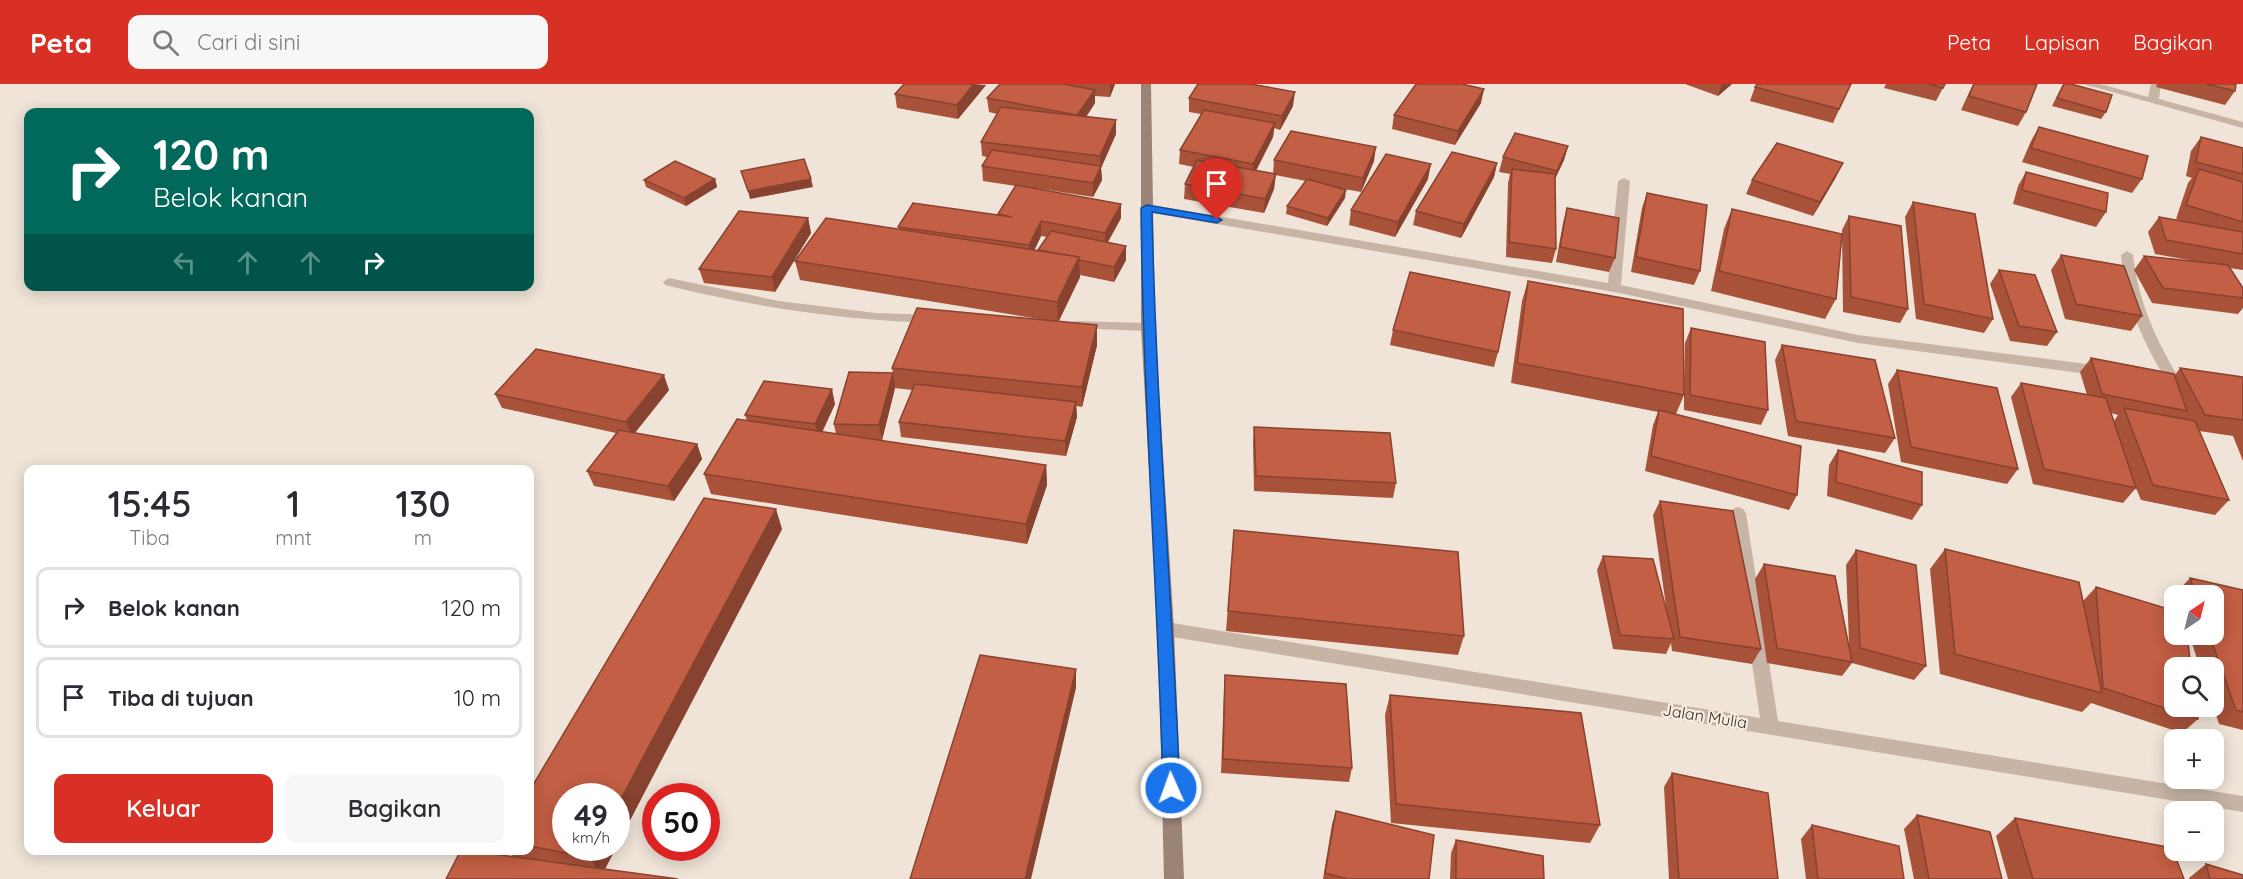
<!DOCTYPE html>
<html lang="id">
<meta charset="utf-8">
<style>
body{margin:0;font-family:Quicksand,sans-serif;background:#f7f7f7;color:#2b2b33;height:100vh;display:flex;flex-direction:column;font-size:22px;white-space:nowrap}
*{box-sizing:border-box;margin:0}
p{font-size:20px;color:#7c7c81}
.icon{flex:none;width:33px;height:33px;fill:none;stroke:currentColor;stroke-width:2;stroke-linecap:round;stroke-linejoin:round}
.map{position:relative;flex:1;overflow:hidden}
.drawer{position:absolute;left:24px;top:381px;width:510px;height:390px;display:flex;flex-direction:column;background:#fff;border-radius:12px;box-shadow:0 3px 15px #0003}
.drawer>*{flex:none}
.guide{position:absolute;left:24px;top:24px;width:510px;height:183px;border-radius:12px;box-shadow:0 3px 15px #0003;background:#00695c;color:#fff;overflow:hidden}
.needle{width:39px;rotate:35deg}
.controls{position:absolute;left:2164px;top:501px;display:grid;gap:12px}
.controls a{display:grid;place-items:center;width:60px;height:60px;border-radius:12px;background:#fff;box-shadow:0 3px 15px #0003;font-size:30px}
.speed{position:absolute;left:552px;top:699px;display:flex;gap:12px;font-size:30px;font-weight:700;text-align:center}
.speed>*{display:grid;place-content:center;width:78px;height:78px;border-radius:50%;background:#fff;box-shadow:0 3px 15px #0003;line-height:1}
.speed small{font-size:15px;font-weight:400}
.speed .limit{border:9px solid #d22;background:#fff;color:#111}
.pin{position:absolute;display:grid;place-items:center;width:51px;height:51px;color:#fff;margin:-62px -26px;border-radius:50% 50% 50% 0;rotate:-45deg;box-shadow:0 0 6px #0007}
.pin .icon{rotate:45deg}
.me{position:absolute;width:66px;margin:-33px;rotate:358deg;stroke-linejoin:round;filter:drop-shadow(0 0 4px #0008)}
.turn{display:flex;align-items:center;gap:21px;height:126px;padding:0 30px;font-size:27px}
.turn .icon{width:78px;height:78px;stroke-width:2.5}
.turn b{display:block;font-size:42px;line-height:51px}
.lanes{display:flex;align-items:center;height:57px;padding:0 30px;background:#0003;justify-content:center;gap:30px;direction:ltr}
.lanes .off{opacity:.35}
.eta{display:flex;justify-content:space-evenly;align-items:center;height:102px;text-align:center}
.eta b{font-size:36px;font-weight:600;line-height:42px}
.action{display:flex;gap:12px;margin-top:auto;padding:12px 30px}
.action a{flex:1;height:69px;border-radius:12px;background:#d93025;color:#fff;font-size:24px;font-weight:600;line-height:69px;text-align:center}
.action a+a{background:#f7f7f7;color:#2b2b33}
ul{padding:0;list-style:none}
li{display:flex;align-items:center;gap:18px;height:81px;margin:0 12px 9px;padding:0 18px;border:3px solid #e1e1e2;border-radius:12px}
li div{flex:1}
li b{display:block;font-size:22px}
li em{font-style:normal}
header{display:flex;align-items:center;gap:36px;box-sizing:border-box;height:84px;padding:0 30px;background:#d93025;color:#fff}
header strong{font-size:28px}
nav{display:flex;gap:33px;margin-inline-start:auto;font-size:21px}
.search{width:420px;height:54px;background:#f7f7f7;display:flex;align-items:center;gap:15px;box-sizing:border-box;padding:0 21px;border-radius:12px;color:#7c7c81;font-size:22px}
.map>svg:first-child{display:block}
</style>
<header>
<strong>Peta</strong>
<div class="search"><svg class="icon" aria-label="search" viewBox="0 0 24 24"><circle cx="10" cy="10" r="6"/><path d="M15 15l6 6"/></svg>Cari di sini</div>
<nav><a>Peta</a><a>Lapisan</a><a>Bagikan</a></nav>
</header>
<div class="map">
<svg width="2243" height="795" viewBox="0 0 2243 795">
<rect width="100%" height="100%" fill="#f0e4d8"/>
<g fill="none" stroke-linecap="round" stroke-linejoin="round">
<path fill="#c8b4a5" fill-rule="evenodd" d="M2083,0H2100L2148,13L2151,0H2161L2159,15L2243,38V44Z
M1624,94L1630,97L1621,201L1858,251L2102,282L2109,287L2102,292L1858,259L1614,208L1147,128L1141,124L1147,120L1608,199L1618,97Z
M2127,167L2133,171C2138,217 2156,256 2180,296L2178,299H2168C2143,259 2125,218 2121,171Z
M669,194L779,217L876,229L933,231L940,235L933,239C842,236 753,223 665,201L663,198Z
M1076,237L1148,239L1155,243L1148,247L1071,244L1069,241L1071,238Z
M1738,423L1743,425L1746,429L1778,637L2243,712V728L1166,552L1160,550L1158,545L1160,540L1166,538L1760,634L1730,429L1733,425Z"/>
<path fill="#9b8376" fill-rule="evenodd" d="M1141,0H1151L1155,243L1174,545L1184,795H1164L1158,545L1141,243Z"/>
</g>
<path fill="#a8523a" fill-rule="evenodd" d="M1000,0H1115L1110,13L1095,12V19L1086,33L1116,50L1101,84L1102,96L1093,113L1035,104L1121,134L1108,158L1126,162V176L1114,198L1080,191V193L1059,237L1097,261L1082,323L1076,322L1077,333L1066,372L901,353L899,338L912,306L895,304L882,356H877L1046,381L1047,401L1027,460L711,410L704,390L747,337L745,331L835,320L822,348L836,350L834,340L893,289L892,284L1045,236L800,196L795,177L899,145L898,143L998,131V130L1016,102L983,97L982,82L987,73L982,72L981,58L997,30L989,28L987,14ZM1041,152L1047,153L1038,166H1034Z
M1685,0H1732L1718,12Z
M1851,0L1833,39L1750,17L1755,3Z
M1886,0H1945L1936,17L1884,4Z
M1973,0H2037L2026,28L2018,42L1961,26Z
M2063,0L2106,28L2101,35L2052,22Z
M2157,0H2236L2235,7L2225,21L2156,3Z
M986,1L958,35L897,24L895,10Z
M1189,14L1293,22L1280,46L1274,44L1273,53L1256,87L1273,90L1274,76L1374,77L1361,108L1334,103L1345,114L1327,142L1286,130L1287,122L1306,97L1275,91L1274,105L1264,129L1184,115L1185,100L1194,83L1179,80L1180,66L1201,30L1189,28Z
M1481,19L1455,61L1392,45L1394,31Z
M2039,43L2142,95L2132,109L2022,78L2031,57Z
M2201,53L2243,64V186L2229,184L2243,204V224L2238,230L2152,219L2134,186L2144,172L2194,177L2155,170L2148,148L2159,133L2185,138L2176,135L2188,99L2192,94L2186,92L2191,67Z
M1568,62L1564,76L1555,95L1556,165L1552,179L1506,173L1508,99L1510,90L1499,88L1503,73Z
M1497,79L1494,93L1461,154L1413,141L1416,127Z
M2026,88L2106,128L2096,143L2013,120L2018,102Z
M1836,93L1813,132L1746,110L1752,96Z
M715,95L717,103L686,122L646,103L644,96Z
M1428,95L1395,153L1349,141L1351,126Z
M1647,109L1700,187L1694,201L1631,188L1642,124Z
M1913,118L1993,235L1984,249L1916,235L1905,133Z
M1567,124L1615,174L1609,188L1556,178L1563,139Z
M1732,125L1836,215L1825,235L1711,207L1724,145Z
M1849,132L1908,225L1900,239L1843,228L1842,146Z
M808,134L811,149L775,208L704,199L699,185Z
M2061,171L2142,232L2131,247L2065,235L2051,186Z
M1999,186L2057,248L2047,262L2010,257L1990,200Z
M1528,197L1684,307L1685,259L1691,244L1768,326L1761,341L1684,326V311L1676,330L1797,411L1789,426L1645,387L1653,341L1658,328L1511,299L1522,217Z
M1393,246L1498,268L1494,283L1390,261Z
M1782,261L1895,354L1885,369L1788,352L1775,276Z
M2091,274L2175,291L2180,284L2243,293V377L2233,352L2199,347L2229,416L2215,431L2141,416L2136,404L2123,419L2033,400L2011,313L2021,299L2087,311L2080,288ZM2111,329L2118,331L2114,337Z
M1897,286L2018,385L2007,400L1901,378L1888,300Z
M669,306L635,349L697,360L702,375L674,417L594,402L587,387L616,349L502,324L495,310Z
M1254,343L1396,399L1393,414L1254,407L1253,358Z
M1838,366L1922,421L1912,436L1827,412L1829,381Z
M1660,417L1761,565L1752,580L1672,567L1671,559L1666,570L1613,565L1597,486L1603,472L1667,529L1653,431Z
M782,445L616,763V712L566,764H616L605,785L513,773L508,766H530V706Z
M1234,446L1464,552L1458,571L1226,547Z
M1945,465L2083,517L2096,503L2198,635L2182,649L2091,619L2082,628L1940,590L1930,485Z
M1856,466L1926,582L1914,596L1852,579L1842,592L1767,579L1755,495L1764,480L1849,559L1846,481Z
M2190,494L2243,506V646L2219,640L2213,622L2214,584H2200L2189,550H2214V512H2176V509Z
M1225,591L1352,684L1349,698L1221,689L1224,606Z
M1390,611L1600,741L1590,759L1391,739L1385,631Z
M1672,689L1778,795H1669L1664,703Z
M1336,727L1429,795H1323L1332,740Z
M1917,731L2002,795H1914L1904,745Z
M2015,734L2184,795H2008L1996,752Z
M1812,741L1904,795H1806L1801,755Z
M1456,756L1544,795H1450L1451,769Z
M2206,780L2243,795H2189V794Z"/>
<path fill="#884230" d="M974,0L986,1L958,35L957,21Z
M1110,0H1115L1110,13Z
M1722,0H1732L1718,12Z
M1484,5L1481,19L1455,61L1458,47Z
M1095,6V19L1078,45L1077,31Z
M1295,8L1293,22L1280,46L1282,32Z
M1116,36V50L1101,84L1102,96L1093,113V99L1100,84V72Z
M1275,39L1273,53L1252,94L1253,80Z
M1568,62L1564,76L1552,101L1557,87Z
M1376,63L1374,77L1361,108L1363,94Z
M1497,79L1494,93L1461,154L1464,140Z
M1843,79L1836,93L1813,132L1820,118Z
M1431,80L1428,95L1395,153L1398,138Z
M1276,90L1274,105L1264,129L1265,115Z
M715,95L717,103L686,122L684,114Z
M811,95L813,103L750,115L748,107Z
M1346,106L1345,114L1327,142L1328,134Z
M1121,120V134L1105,163V149Z
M808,134L811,149L775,208L772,193Z
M1041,137V152L1030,176L1029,161Z
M1126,162V176L1114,198V183Z
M1079,173L1080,193L1058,238L1057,218Z
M1097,241V261L1082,323V303Z
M893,289L895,304L882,356L879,341Z
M664,291L669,306L632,352L626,338Z
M832,305L835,320L819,355L815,340Z
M1076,318L1077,333L1066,372L1065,357Z
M697,360L702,375L674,417L668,402Z
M1046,381L1047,401L1027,460L1026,440Z
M776,425L782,445L616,763V724Z
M1076,585V604L1031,795H1025Z
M596,764H616L601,792L590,774Z"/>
<path fill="#c35f44" stroke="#884230" stroke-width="1.5" d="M904,0H974L957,21L895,10Z
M1000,0H1064L1095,6L1077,31L987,14Z
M1198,0H1251L1295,8L1282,32L1189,14Z
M1416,0H1462L1484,5L1458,47L1394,31Z
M1757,0H1851L1839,25L1755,3Z
M1929,0H1945L1943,4Z
M1974,0H2037L2026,28L1969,12Z
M2064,0H2071L2112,11L2106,28L2057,14Z
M2206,0H2236L2235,7Z
M1001,23L1116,36L1100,72L981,58Z
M1204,26L1275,39L1253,80L1180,66Z
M2039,43L2148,72L2142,95L2031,64Z
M1291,47L1376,63L1363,94L1274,76Z
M1515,49L1568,62L1557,87L1503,73Z
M2201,53L2243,64V90L2196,78Z
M1777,59L1843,79L1820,118L1752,96Z
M992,66L1101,82L1093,99L982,82Z
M1452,68L1497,79L1464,140L1416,127Z
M1386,70L1431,80L1398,138L1351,126Z
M804,75L811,95L748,107L741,87Z
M1197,76L1276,90L1265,115L1185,100Z
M675,77L715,95L684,114L644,96Z
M1512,85L1555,90L1556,165L1509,158Z
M2199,85L2243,98V138L2186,121Z
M2026,88L2108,109L2106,128L2022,106Z
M1307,95L1346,106L1328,134L1287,122Z
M1016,101L1121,120L1105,149L1041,137L1029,161L898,143L913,119L1012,133L998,130Z
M1647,109L1707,121L1700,187L1636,173Z
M1913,118L1975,130L1993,235L1924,220Z
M1567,124L1619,134L1615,174L1560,163Z
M1732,125L1842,150L1836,215L1719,187Z
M739,127L808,134L772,193L699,185Z
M1849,132L1901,142L1908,225L1851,213Z
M2159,133L2243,148V170L2166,156Z
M826,134L1079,173L1057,218L795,177Z
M1051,147L1126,162L1114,183L1079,176V173L1038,166Z
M2061,171L2124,182L2142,232L2076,220Z
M2144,172L2228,181L2243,204V214L2163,204Z
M1999,186L2035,191L2057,248L2019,242Z
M1410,188L1510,208L1498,268L1393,246Z
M1528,197L1683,225L1684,311L1517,279Z
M917,224L1097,241L1082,303L892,284Z
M1691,244L1765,258L1768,326L1690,311Z
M1782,261L1875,276L1895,354L1796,337Z
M536,265L664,291L626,338L495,310Z
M2091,274L2174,290L2187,327L2102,310Z
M2180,284L2243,293V336L2205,331Z
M1897,286L1997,304L2018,385L1911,363Z
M849,288L893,289L879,341L834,340Z
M764,297L832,305L815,340L745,331Z
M2021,299L2106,314L2136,404L2044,385Z
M915,300L1076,318L1065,357L899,338Z
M2124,324L2195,337L2229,416L2153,401Z
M1659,326L1801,362L1797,411L1651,372Z
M737,335L1046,381L1026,440L704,390Z
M1254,343L1390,349L1396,399L1256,392Z
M619,346L697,360L668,402L587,387Z
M1838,366L1922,388V421L1836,398Z
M704,414L776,425L616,724V712H566V764H596L590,774L530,762V706Z
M1660,417L1733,427L1761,565L1680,553Z
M1234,446L1458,468L1464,552L1228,527Z
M1945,465L2079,498L2102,609L1955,570Z
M1856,466L1916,481L1926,582L1860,564Z
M1603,472L1653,475L1674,555L1620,551Z
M1764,480L1835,492L1852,578L1777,564Z
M2190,494L2243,506V628L2236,626L2209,550H2214V512H2196Z
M2096,503L2175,527V550H2187L2191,584H2175V622H2197L2198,635L2103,604Z
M980,571L1076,585L1025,795H910Z
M1225,591L1346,600L1352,684L1223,675Z
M1390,611L1581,629L1600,741L1396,720Z
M1672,689L1768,709L1778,795H1679Z
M1336,727L1434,751L1429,795H1348L1325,789Z
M1917,731L1990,748L2002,795H1929Z
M2015,734L2172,764L2184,795H2033Z
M1812,741L1899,762L1904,795H1818Z
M1456,756L1543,772L1544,795H1456Z
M461,766H463L678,795H446Z
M2206,780L2243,791V795H2210Z"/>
<path fill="#1a73e8" stroke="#114b97" stroke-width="1.5" d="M1147,121L1217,133L1222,136L1217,139L1152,128C1156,320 1172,512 1180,704L1177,709L1171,711L1165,709L1163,704C1158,511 1143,318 1141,124Z"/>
<g text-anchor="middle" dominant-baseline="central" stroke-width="4.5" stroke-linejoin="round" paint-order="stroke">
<g font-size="16" fill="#342a26" stroke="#f8efe4">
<text transform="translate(1705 632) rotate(9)">Jalan Mulia</text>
</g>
</g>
</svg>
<div class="controls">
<a><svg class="needle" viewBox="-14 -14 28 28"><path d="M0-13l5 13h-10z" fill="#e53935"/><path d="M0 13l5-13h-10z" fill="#7c7c81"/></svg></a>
<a><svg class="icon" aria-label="search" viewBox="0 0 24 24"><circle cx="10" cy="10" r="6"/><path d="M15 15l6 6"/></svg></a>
<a>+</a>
<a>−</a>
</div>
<div class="speed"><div>49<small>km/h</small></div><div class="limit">50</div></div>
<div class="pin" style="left:1217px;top:136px;background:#d93025"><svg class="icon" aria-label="arrive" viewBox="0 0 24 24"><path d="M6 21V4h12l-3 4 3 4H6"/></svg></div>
<svg class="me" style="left:1171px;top:704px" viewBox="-20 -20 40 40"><circle r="17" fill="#1a73e8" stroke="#fff" stroke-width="3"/><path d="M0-11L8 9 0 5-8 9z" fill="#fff"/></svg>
<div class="guide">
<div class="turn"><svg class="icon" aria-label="right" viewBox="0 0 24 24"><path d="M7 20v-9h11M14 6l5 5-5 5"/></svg><div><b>120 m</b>Belok kanan</div></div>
<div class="lanes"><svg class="icon off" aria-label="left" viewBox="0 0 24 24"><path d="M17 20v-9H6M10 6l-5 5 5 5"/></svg><svg class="icon off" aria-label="ahead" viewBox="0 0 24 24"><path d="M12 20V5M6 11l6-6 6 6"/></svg><svg class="icon off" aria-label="ahead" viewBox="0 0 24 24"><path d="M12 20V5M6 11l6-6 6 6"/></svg><svg class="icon" aria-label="right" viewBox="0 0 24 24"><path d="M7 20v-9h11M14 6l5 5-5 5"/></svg></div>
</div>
<section class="drawer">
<div class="eta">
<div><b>15:45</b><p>Tiba</p></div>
<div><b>1</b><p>mnt</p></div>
<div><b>130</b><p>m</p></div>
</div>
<ul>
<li><svg class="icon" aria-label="right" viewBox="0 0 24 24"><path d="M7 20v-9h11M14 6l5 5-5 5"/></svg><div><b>Belok kanan</b></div><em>120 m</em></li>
<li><svg class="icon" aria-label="arrive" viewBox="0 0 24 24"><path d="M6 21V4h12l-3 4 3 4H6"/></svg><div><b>Tiba di tujuan</b></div><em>10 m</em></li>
</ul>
<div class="action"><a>Keluar</a><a>Bagikan</a></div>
</section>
</div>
